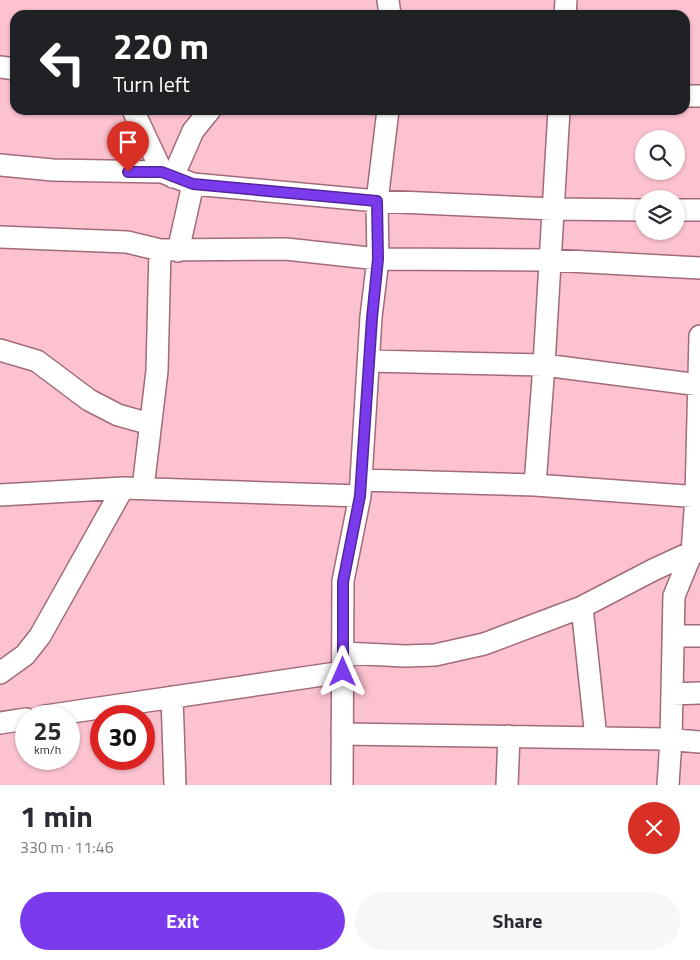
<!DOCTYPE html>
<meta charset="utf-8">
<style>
body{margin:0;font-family:"Titillium Web",sans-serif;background:#f7f7f7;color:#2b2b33;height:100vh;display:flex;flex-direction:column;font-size:19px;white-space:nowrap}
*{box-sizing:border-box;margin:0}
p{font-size:16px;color:#7c7c81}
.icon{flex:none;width:28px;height:28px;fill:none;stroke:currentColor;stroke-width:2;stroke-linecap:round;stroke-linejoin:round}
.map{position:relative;height:785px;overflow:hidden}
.drawer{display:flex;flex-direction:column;background:#fff;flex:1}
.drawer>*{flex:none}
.top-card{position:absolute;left:10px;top:10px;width:680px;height:105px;border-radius:15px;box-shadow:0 1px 4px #0004;background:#202124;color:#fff;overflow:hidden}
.buttons{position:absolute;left:635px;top:130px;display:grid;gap:10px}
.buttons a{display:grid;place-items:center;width:50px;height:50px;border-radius:50%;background:#fff;box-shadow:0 1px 4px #0004;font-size:25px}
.speed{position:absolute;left:15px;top:705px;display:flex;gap:10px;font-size:25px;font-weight:700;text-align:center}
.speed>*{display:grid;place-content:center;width:65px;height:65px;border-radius:50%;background:#fff;box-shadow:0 1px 4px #0004;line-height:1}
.speed small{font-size:12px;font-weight:400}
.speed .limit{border:8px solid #d22;background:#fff;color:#111}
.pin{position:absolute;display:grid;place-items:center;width:42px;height:42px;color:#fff;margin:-51px -21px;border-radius:50% 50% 50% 0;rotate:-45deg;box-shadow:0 0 5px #0007}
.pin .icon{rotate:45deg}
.me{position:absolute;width:55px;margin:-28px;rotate:0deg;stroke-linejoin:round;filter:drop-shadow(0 0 4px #0008)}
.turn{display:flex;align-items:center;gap:18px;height:105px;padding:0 20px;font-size:22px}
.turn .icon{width:65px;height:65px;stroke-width:2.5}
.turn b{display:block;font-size:35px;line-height:42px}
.round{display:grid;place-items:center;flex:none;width:52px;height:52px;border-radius:26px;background:#f7f7f7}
.overview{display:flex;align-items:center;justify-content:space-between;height:85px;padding:0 20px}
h1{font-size:30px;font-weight:700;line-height:38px}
.button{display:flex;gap:10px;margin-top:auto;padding:10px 20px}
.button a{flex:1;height:58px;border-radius:30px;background:#7c3aed;color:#fff;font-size:20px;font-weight:700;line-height:58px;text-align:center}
.button a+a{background:#f7f7f7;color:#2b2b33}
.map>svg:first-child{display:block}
</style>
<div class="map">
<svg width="700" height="785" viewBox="0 0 700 785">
<rect width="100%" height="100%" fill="#fdc2d0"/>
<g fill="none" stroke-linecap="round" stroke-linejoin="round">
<g stroke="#a16b79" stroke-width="24">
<path id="minor" d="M388,0L390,15
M565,15L566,0
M0,67L15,69
M685,96H700
M133,110L162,172L193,184L377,201L553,209L644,210
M559,110L544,365L535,485L700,497
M0,165L53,170L162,172
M173,177L193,131L210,110
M676,210H700
M0,237L127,242L160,250L286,249L378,259L550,260L700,268
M178,251L193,184
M0,350L37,361L89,400L118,415L150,424
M369,361L544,365L700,385
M361,480L535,485
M143,488L157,371L160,250
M0,495L123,488L360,496
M582,607L596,738
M673,636H700
M343,653L405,656L435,655L484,644L582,607L653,570L692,552H699
M0,673L25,655L40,636L123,488
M672,694L700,693
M172,697L175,785
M45,716L343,672
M0,723L26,719
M342,734L664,739L700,742
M342,785L343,581L360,496L371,317L378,259L377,201L388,110
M507,785L509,736
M668,785L671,740L674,596L692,552L696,497L700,336"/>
</g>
<use href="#minor" stroke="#fff" stroke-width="21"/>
</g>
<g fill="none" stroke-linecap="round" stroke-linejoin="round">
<g stroke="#51269a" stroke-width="12">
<path id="route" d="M128,172H162L193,184L377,201L378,259L372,318L360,496L343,582V672"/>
</g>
<use href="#route" stroke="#7c3aed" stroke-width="9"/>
</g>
</svg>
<div class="buttons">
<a><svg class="icon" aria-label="search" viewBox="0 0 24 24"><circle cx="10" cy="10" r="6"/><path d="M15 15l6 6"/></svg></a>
<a><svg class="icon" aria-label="layers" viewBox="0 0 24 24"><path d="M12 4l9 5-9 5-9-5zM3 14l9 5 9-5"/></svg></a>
</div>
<div class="speed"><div>25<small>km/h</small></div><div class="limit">30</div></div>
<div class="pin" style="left:128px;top:172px;background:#d93025"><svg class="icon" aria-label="arrive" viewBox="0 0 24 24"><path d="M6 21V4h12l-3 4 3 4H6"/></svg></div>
<svg class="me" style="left:343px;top:672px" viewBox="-20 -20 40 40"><path d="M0-17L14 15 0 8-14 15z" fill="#7c3aed" stroke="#fff" stroke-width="4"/></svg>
<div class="top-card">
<div class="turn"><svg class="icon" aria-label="left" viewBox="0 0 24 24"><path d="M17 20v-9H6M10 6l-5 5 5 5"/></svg><div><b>220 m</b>Turn left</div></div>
</div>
</div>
<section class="drawer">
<div class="overview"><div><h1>1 min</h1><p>330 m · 11:46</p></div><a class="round" style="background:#d93025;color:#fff"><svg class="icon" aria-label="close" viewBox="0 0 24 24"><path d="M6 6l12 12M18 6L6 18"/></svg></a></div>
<div class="button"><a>Exit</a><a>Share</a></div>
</section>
